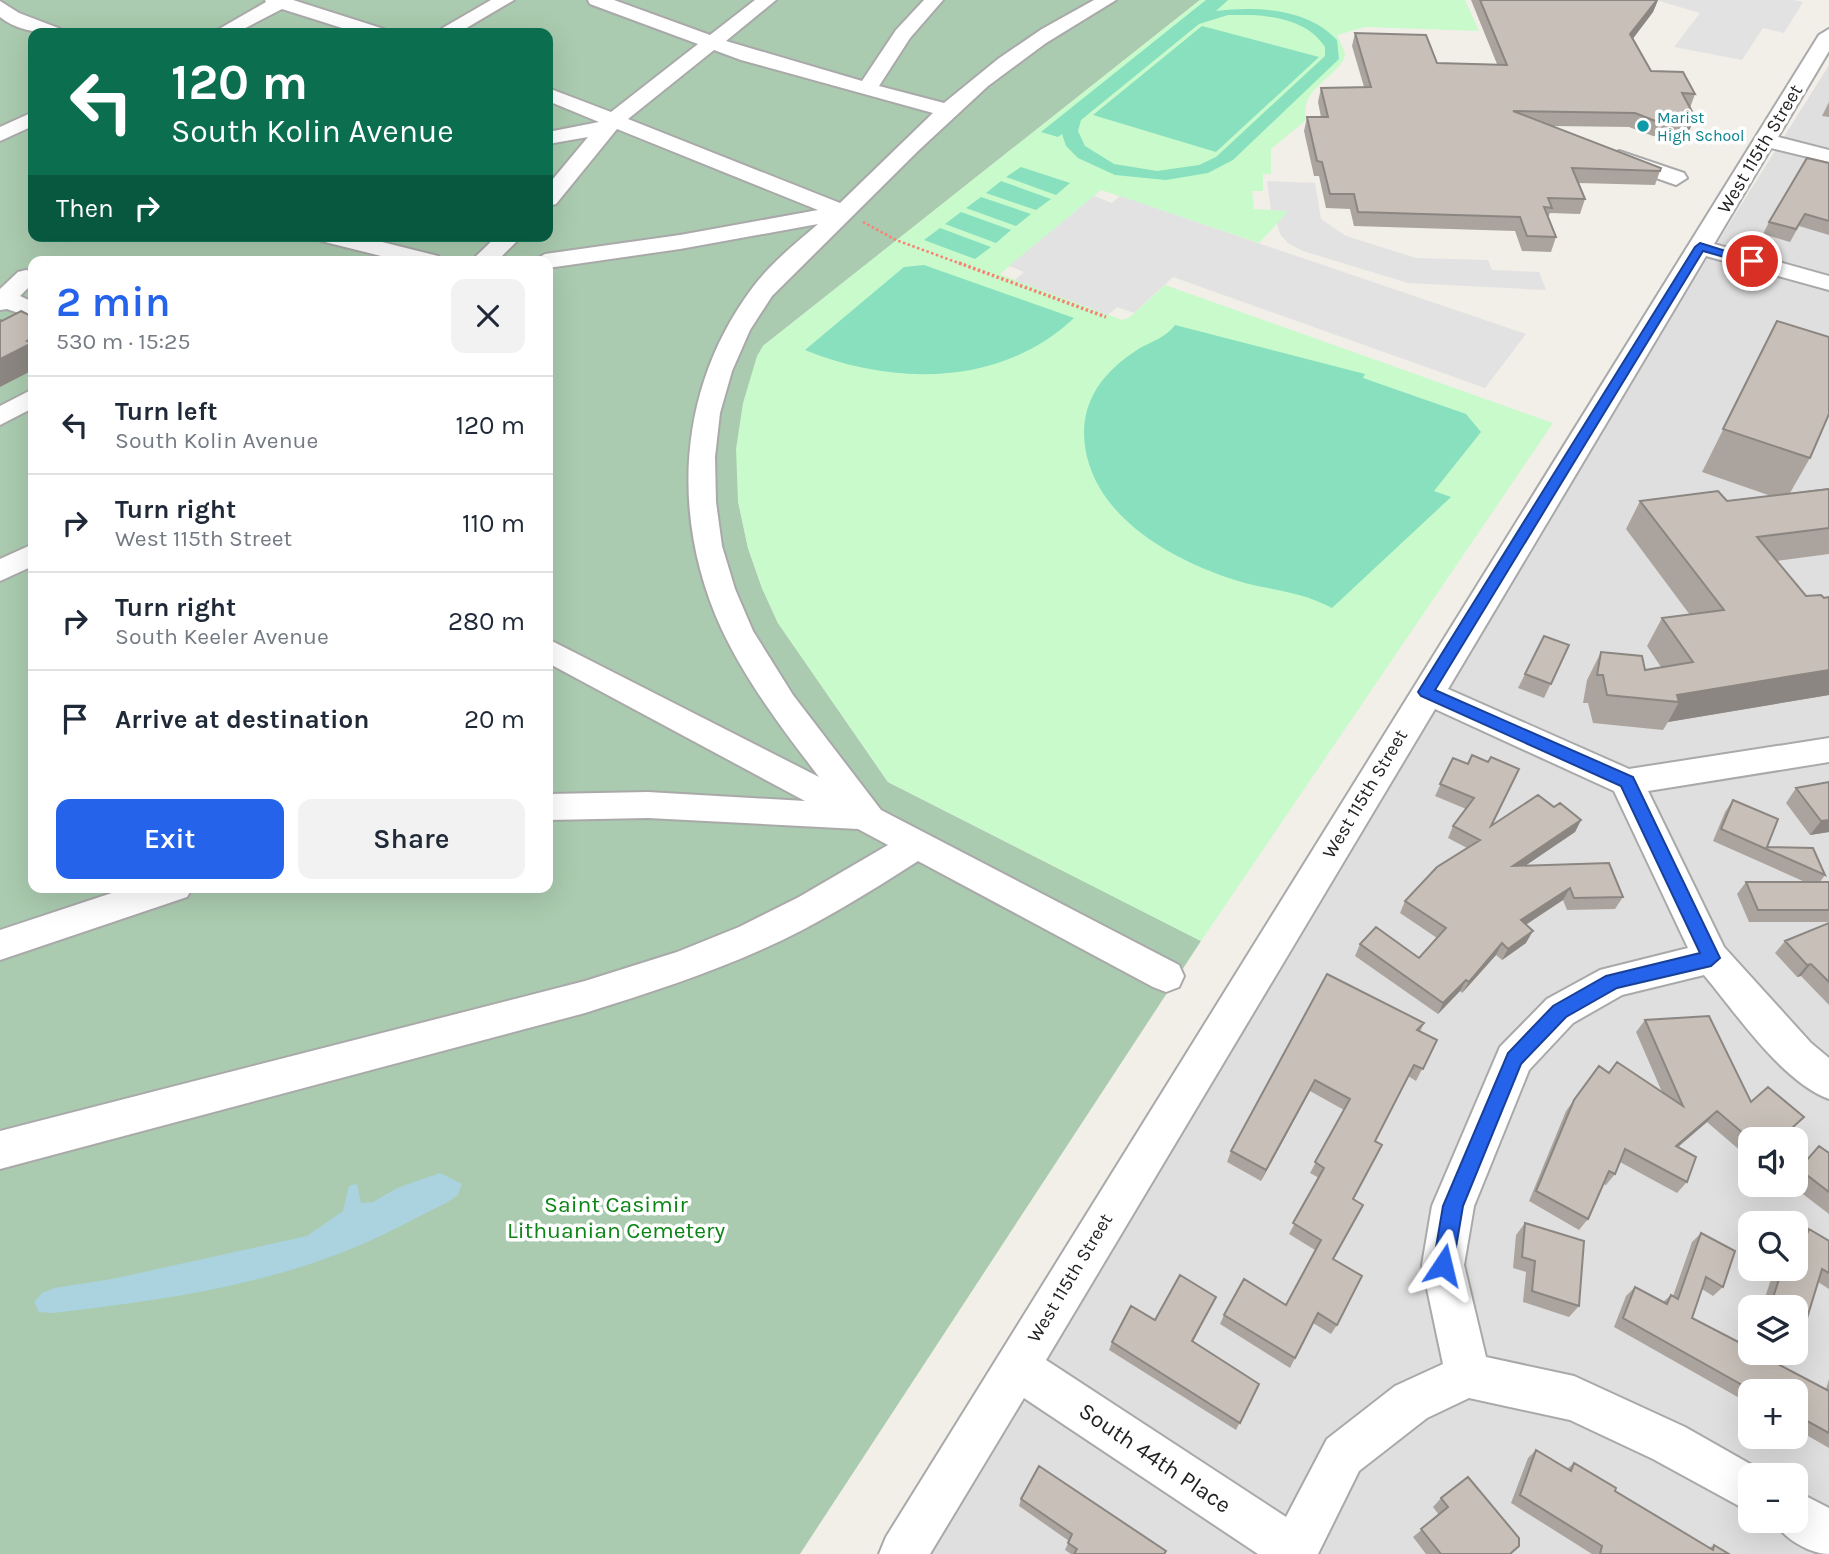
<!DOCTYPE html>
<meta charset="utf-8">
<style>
body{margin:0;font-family:Karla,sans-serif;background:#f2f2f3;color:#1f2937;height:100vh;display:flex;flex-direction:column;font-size:26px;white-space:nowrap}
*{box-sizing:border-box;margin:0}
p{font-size:23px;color:#747a83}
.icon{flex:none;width:38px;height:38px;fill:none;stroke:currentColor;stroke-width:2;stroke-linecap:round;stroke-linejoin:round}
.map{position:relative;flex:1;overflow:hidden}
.sheet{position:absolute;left:28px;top:256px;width:525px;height:637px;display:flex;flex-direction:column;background:#fff;border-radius:14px;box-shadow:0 7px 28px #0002}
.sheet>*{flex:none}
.top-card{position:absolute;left:28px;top:28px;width:525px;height:214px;border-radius:14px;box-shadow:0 7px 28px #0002;background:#0b6e4f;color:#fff;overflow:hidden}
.tools{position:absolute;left:1738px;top:1127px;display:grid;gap:14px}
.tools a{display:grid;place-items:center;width:70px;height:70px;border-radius:14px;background:#fff;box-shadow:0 7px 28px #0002;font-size:35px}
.pin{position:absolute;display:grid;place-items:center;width:60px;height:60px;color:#fff;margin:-30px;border:4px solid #fff;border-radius:50%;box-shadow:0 2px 7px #0007}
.me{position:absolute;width:77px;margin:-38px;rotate:10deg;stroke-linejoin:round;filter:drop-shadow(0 0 5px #0008)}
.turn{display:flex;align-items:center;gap:24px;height:147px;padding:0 28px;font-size:32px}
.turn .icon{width:91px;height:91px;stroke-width:2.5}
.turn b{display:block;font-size:49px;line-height:60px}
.then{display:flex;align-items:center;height:66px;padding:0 28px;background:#0003;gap:14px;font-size:26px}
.round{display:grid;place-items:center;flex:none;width:74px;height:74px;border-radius:14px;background:#f2f2f3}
.headline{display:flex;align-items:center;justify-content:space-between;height:119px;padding:0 28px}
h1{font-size:42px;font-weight:600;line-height:52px;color:#2563eb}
.button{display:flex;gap:14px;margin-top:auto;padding:14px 28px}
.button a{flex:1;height:80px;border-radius:14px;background:#2563eb;color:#fff;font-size:28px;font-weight:600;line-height:80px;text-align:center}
.button a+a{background:#f2f2f3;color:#1f2937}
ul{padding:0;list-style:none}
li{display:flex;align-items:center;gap:21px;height:98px;padding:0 28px;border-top:2px solid #e0e1e3}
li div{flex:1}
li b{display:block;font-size:26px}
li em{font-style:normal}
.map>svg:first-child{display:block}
</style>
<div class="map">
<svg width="1829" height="1554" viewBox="0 0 1829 1554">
<rect width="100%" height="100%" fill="#f2efe9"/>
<path fill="#e0dfdf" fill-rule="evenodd" d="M1829,65V1554H921L1570,477ZM1750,1139H1796V1185H1750ZM1750,1223H1796V1269H1750ZM1750,1307H1796V1353H1750ZM1750,1391H1796V1437H1750ZM1750,1475H1796V1521H1750Z"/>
<path fill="#aacbaf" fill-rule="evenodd" d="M0,0H1200L763,346L738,501L748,548L762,588L778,623L888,782L1201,941L800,1554H0ZM33,33H548V236H33ZM33,261H548V887H33Z"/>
<path fill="#c8facc" d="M1200,0H1465L1479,31L1365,27L1337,35L1345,53L1344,59C1330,82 1300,89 1306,120L1271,149V174H1263V191H1252L1254,209L1289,211L1259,243L1101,190L1000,274L1122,320L1130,317L1165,285L1553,423L1201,941L888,782L778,623L762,588L748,548L738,501L736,449L743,403L757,356L763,346Z"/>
<path fill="#88e0be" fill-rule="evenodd" d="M1206,0H1228L1216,11C1255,6 1308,8 1337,40L1339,59L1233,160L1208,173L1166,180L1115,175L1078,158L1066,146L1062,134L1058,137L1041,132ZM1253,15C1281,17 1309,23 1325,47V56L1216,157L1199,165L1157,171L1114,164L1085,146L1078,131L1081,120L1199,24L1228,15Z
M1202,26L1319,57L1216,152L1093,115Z
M1021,167L1070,183L1056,195L1006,177Z
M1001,181L1051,199L1036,210L986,193Z
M981,197L1031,214L1016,226L966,208Z
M961,212L1011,230L996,243L945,224Z
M940,228L991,247L975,259L924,240Z
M924,265L1074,318C1001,387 893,386 805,350L904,267Z
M1175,325L1365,374L1363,378L1466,414L1481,432L1434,491L1451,497L1332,608C1302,592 1277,591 1245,583C1186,566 1109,528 1089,464C1081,438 1082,412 1097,388C1107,372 1124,358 1140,348C1153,341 1166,337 1175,325Z"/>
<path fill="#e2e2e2" d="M1656,0H1793L1803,2L1784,33L1763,28L1742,60L1674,47L1700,13Z
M1267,181L1315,183L1321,219L1346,236L1416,258L1488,260L1492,270L1539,272L1546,290L1408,283L1303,251L1288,243L1280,234L1277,224L1288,211L1271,210Z
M1094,196L1112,203L1120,196L1526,334L1485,388L1173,277L1134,313L1117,307L1108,315L1015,280L1024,272L1009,266Z"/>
<path fill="#aad3df" d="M440,1173L462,1184L458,1195L446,1203C419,1216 393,1231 365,1243C267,1286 158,1301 53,1313L39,1312L34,1302L42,1293L54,1288L112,1279L307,1236L343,1211L349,1186L357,1184L361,1203L373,1202L397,1188Z"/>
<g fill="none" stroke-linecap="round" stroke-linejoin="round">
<g stroke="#a9a9a9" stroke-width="4">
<path id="minor" d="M265,0H293L384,29L387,33H358L282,9L236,33H212L266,2Z
M491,0H514L458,33H434Z
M588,0H614L710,35L755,0H776L726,41L862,81L896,30L924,0H943L910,38L879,86L944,103L998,59L1042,29L1094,0H1116L1046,43L988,86L919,150L772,296L750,330L732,371L720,413L715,457L716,502L722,546L735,589L753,631L793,695L881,810L1179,965L1184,976L1179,987L1166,992L1153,987L918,861C868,893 817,925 763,949C705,975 645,994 585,1013L0,1169V1131L585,981L677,952L739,927L799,897L888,845L858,829L648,818L548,820V794L648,792L805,801L548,663V639L819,777C784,731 747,683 722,630C670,517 677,388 753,287C771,263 795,244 818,224L680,249L548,268V261H533L545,254L680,235L818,210L617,129L556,204L548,206V185L588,137L548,144V132L599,122L548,101V88L611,112L698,44L590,4ZM714,50L741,60L933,113L840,203L628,119Z
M0,1L19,13L61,29L64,33C42,34 17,31 0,17Z
M1829,29V51L1778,137L1829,150V162L1771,148L1714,244L1829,276V290L1706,256L1448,689L1629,769L1829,738V762L1648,791L1724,947L1811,1043L1829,1058V1099C1782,1082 1736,1013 1704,975L1622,995L1573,1023L1529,1070L1474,1206L1464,1265L1486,1357L1574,1376L1685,1427L1766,1473L1768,1475H1750V1512L1653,1459L1570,1420L1469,1398L1427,1418L1359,1471L1318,1554H1258L1024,1398L930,1554H879L886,1537L1819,35ZM1435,709L1614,791L1688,948L1600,970L1547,999L1500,1047L1432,1206L1422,1265L1443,1364L1395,1386L1327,1439L1286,1517L1046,1360Z
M33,112V126L0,141V127Z
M1619,151L1684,173L1687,178L1676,185L1611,162L1608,157Z
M318,236H358L438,256L442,261H401L321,241Z
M497,236H522L497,261H471Z
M26,270L33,272V283L20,296L33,302V318L7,309L0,310V289L18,272Z
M33,389V408L0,425V406Z
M33,544V566L0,581V559Z
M130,887H193L187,897L0,960V930Z
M1796,1491L1829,1508V1554C1810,1554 1782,1538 1775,1521H1796Z"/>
</g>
<path stroke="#fa8072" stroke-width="2.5" stroke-dasharray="2.5 2.5" stroke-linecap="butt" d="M863,222L896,240L964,265"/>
<path stroke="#fa8072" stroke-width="3.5" stroke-dasharray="2.5 2.5" stroke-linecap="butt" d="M959,263L1106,317"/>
<use href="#minor" fill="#fff" fill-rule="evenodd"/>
</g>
<path fill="#aba49e" d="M1471,0H1658L1653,12L1633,38L1651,71L1695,94L1690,108L1689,131L1679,137L1653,136L1629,127L1551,126L1660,171L1655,185L1578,183L1585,199L1580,214L1550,213L1548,218L1556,237L1551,252L1522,251L1515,231L1354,226L1350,209L1326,208L1319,176H1314L1304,131L1307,117H1321L1318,102L1321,88L1364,87L1352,46L1355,33L1437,63L1497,64Z
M1829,102V117L1822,116Z
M1829,163V235L1799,226L1790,242L1763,234L1769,222Z
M1777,321L1810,458L1790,493L1829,488V554L1777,561L1806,596L1829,597V695L1668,722L1663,730L1593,723L1588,703H1583L1587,680L1601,652L1645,670L1661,667L1647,646L1662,618L1690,615L1626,529L1640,501H1727L1771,496L1702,472Z
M1569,645L1544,698L1518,688L1525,674Z
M1453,758L1491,826L1554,807L1581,820L1575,832L1525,866L1623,897L1615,909L1567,910L1563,900L1526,925V943L1502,960L1496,955L1462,993L1460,991L1438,1014L1355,956L1360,944L1419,958L1437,938L1400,913L1405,901L1467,848L1448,838L1453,826L1466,809L1435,796Z
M1796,788L1829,832L1810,835L1786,803Z
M1733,800L1767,847L1825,875L1820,882H1829V922H1749L1737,894L1746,882H1805L1713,841L1725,812Z
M1829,923V1005L1801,976L1797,977L1775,953L1785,941Z
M1327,974L1424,1023L1420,1032L1437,1040L1416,1081L1408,1076L1375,1141L1353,1199L1333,1259L1337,1325L1331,1334L1313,1323L1290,1368L1220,1324L1224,1315L1286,1305L1315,1250L1289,1234L1319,1178L1310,1173L1344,1110L1310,1091L1261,1181L1227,1162L1231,1151Z
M1645,1020L1751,1102L1804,1117L1793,1128L1750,1139V1159L1707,1122L1678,1147L1687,1182L1677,1193L1620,1162L1615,1174L1606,1185L1603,1184L1588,1219L1579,1230L1529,1201L1566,1111L1599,1066L1609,1073L1662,1092L1636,1032Z
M1819,1146L1829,1153V1214L1791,1185H1796V1171Z
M1525,1223L1579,1306L1569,1317L1523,1302L1526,1272L1513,1268L1516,1235Z
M1809,1229L1829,1241V1289L1818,1282L1804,1328L1796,1335V1307H1762L1770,1282L1781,1273L1783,1274L1785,1269H1796V1244L1798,1239Z
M1701,1233L1723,1287L1713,1296L1702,1289L1692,1318L1742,1344L1750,1338V1353L1774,1362L1826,1389L1829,1379V1448L1796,1429V1391H1750V1404L1614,1327L1626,1296L1635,1287L1663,1302L1671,1295L1673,1296L1692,1242Z
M1212,1305L1193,1342L1259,1384L1236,1430L1109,1350L1112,1342L1155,1320Z
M1536,1450L1567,1469L1574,1463L1615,1491L1709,1548L1714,1545L1729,1554H1592L1511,1503L1528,1458Z
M1441,1498L1510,1554H1426L1413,1537L1439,1515L1433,1507Z
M1021,1499L1164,1554H1071L1065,1550L1069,1541L1019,1506Z"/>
<path fill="#8b8681" d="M1658,0L1653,12L1626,48L1630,34Z
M1695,117L1689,131L1679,137L1685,123Z
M33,337V370L0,387V359Z
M1829,670V695L1668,722L1679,702L1677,695Z
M1581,820L1575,832L1507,878L1513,866Z
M1829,820V832L1810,835L1821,821Z
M1570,888L1563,900L1514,932L1521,920Z
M1533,931L1526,943L1502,960L1508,949Z
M1502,943L1496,955L1462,993L1469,982Z
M1811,964L1801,976L1797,977L1807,965Z
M1466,980L1460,991L1438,1014L1443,1003Z
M1315,1080L1310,1091L1261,1181L1266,1170Z
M1717,1111L1707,1122L1666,1157L1676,1146Z"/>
<path fill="#c7bfb8" stroke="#8b8681" stroke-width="2" d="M1480,0H1657L1630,34L1651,71L1683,72L1695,94L1682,93L1695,117L1685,123L1658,122L1635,113L1513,111L1661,168L1660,171L1572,168L1585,199L1548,198L1552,208L1544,207L1556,237L1527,236L1520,217L1358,212L1354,194H1330L1322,162L1317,161L1307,117H1328L1321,88L1371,87L1355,33L1426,35L1437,63L1507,65Z
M1807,158L1829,163V221L1805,214L1796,229L1769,222Z
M21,311L33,317V337L27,341L32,343L0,359V320L2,321Z
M1777,321L1829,337V414L1810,458L1723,429Z
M1829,489V528L1757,537L1806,596L1821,595L1824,598L1829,597V670L1677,695L1679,702L1607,695L1603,675H1597L1601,652L1642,656L1645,670L1693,662L1662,618L1724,610L1640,501L1718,491L1727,501Z
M1544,636L1569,645L1551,684L1525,674Z
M1472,755L1488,762L1491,757L1519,769L1491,826L1538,795L1554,807L1560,803L1581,820L1513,866L1609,863L1623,897L1574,898L1570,888L1521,920L1533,931L1508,949L1502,943L1469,982L1466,980L1443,1003L1360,944L1376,927L1419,958L1446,928L1405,901L1437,867L1480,840L1453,826L1474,798L1440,784L1453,758L1468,764Z
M1829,782V820L1821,821L1796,788Z
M1733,800L1778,819L1767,847L1813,848L1825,875L1721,829Z
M1746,882H1829V910H1758Z
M1829,923V982L1811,964L1807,965L1785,941Z
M1327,974L1424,1023L1417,1030L1437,1040L1423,1069L1414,1065L1375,1141L1382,1145L1353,1199L1363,1205L1333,1259L1362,1276L1337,1325L1318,1313L1295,1358L1224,1315L1244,1279L1286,1305L1321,1240L1293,1223L1324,1168L1315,1162L1350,1099L1315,1080L1266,1170L1231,1151Z
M1709,1016L1751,1102L1768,1087L1804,1117L1780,1139H1750L1717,1111L1676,1146L1696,1157L1687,1182L1625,1149L1615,1174L1609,1171L1588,1219L1536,1191L1574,1100L1599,1066L1609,1073L1617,1062L1683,1106L1645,1020Z
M1819,1146L1829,1153V1192L1799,1169Z
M1525,1223L1584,1241L1579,1306L1532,1291L1535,1261L1522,1257Z
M1809,1229L1829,1241V1273L1822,1269L1804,1328L1796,1324V1307H1770L1781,1273L1788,1277L1792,1269H1796V1260Z
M1701,1233L1735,1251L1723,1287L1706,1277L1692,1318L1748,1347L1750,1341V1353H1776L1774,1362L1829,1391V1433L1796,1415V1391H1753L1623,1318L1635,1287L1667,1304L1671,1295L1678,1299Z
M1180,1275L1216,1297L1192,1341L1259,1384L1240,1423L1112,1342L1131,1306L1155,1320Z
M1536,1450L1571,1471L1574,1463L1616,1488L1615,1491L1713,1550L1714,1545L1729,1554H1600L1602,1546L1520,1495Z
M1039,1466L1166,1551L1164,1554H1074L1077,1549L1068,1543L1072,1534L1021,1499Z
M1468,1477L1519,1538V1546L1510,1554H1441L1421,1529L1448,1507L1441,1498Z"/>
<path fill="#2563eb" stroke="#184099" stroke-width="2" d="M1700,243L1758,261L1752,265L1703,251L1435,690L1633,777L1720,958L1711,966L1617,988L1566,1017L1521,1064L1463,1206L1453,1265L1450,1272L1443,1274L1436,1272L1433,1265L1443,1206L1508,1053L1553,1006L1606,976L1700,953L1621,786L1421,696L1418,692L1695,247Z"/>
<circle fill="#0f9aa8" stroke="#fff" stroke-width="2.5" cx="1643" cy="126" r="7"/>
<g text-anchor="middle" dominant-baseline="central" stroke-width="7" stroke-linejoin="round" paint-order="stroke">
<g font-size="16" fill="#0d838f" stroke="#fff" text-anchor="start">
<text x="1657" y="117">Marist<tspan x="1657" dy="18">High School</tspan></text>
</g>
<g font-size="19" fill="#222" stroke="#fff">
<text transform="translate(1760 149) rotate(-59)">West 115th Street</text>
<text transform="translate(1365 794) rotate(-59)">West 115th Street</text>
<text transform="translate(1070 1278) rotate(-59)">West 115th Street</text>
</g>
<g font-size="23" fill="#0c8416" stroke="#fff">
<text x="616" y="1204">Saint Casimir<tspan x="616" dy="26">Lithuanian Cemetery</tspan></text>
</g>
<g font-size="23" fill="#222" stroke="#fff">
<text transform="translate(1155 1458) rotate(34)">South 44th Place</text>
</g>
</g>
</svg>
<div class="tools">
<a><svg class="icon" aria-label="sound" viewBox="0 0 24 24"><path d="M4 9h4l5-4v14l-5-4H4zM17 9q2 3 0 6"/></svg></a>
<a><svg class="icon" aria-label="search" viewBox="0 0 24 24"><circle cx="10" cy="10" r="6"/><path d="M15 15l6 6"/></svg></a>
<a><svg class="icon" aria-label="layers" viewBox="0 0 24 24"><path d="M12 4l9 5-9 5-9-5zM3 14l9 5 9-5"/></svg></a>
<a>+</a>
<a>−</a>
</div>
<div class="pin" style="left:1752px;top:261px;background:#d93025"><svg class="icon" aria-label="arrive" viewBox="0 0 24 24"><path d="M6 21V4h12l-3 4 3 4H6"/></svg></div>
<svg class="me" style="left:1443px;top:1265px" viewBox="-20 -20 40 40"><path d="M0-17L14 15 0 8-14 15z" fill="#2563eb" stroke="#fff" stroke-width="4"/></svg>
<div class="top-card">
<div class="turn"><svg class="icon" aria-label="left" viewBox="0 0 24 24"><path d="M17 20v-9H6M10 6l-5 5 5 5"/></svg><div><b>120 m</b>South Kolin Avenue</div></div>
<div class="then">Then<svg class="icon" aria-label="right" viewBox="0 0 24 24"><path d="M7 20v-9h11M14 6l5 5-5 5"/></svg></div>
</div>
<section class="sheet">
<div class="headline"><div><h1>2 min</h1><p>530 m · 15:25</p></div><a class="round"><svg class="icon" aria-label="close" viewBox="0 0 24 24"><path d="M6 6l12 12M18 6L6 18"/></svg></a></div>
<ul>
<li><svg class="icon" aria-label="left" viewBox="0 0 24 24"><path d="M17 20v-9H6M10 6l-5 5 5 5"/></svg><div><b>Turn left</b><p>South Kolin Avenue</p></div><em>120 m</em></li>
<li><svg class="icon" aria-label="right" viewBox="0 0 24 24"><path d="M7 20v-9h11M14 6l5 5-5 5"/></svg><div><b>Turn right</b><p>West 115th Street</p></div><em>110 m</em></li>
<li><svg class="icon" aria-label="right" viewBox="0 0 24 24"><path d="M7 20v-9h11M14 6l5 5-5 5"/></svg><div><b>Turn right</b><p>South Keeler Avenue</p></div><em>280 m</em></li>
<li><svg class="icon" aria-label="arrive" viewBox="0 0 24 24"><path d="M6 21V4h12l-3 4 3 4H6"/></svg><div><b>Arrive at destination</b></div><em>20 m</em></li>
</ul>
<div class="button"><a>Exit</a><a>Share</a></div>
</section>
</div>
